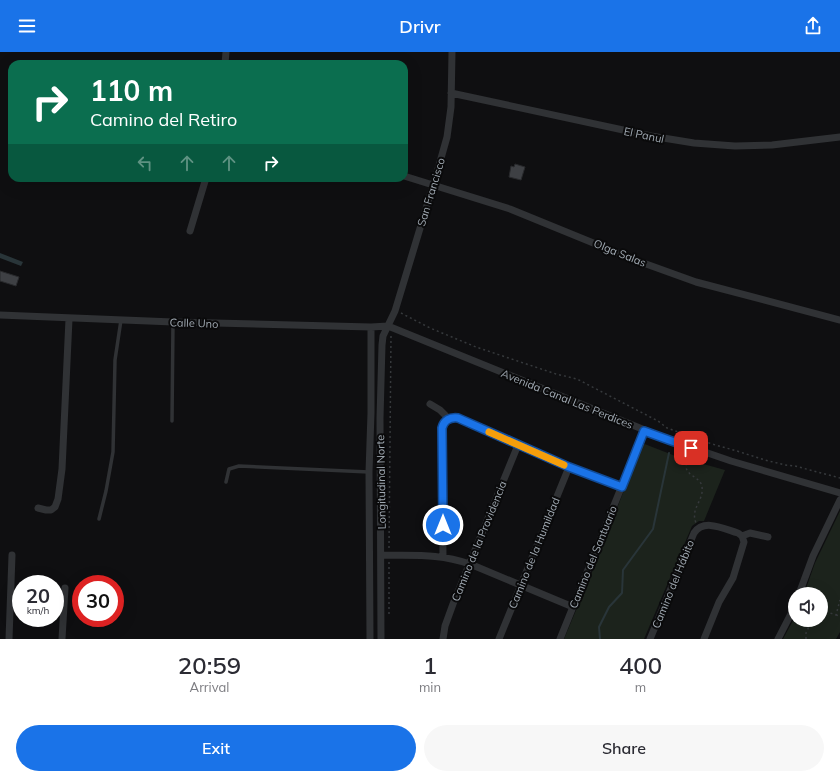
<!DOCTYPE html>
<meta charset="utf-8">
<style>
body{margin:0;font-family:Mulish,sans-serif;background:#f7f7f7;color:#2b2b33;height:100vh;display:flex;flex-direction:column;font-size:15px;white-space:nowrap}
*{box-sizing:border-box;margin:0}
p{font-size:13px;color:#7c7c81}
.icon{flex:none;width:22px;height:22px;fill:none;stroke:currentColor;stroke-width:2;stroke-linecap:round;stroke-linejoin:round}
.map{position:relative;height:587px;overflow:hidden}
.panel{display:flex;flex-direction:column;background:#fff;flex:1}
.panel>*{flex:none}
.banner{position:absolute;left:8px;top:8px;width:400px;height:122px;border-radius:12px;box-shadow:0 4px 16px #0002;background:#0b6e4f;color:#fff;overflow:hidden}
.fabs{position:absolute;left:788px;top:535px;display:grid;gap:8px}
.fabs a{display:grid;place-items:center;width:40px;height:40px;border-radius:50%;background:#fff;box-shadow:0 4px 16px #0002;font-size:20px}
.speed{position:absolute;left:12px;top:523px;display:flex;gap:8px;font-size:20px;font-weight:700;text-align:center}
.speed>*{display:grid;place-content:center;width:52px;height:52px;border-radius:50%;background:#fff;box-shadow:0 4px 16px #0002;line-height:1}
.speed small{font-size:10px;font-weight:400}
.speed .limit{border:6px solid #d22;background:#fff;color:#111}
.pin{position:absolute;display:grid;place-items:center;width:34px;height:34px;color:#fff;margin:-17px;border-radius:8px;box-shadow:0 2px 6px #0006}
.me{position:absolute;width:44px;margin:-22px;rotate:0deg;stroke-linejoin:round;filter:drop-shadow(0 0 3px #0008)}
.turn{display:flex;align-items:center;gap:14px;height:84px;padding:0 16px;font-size:18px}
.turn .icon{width:52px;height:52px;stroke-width:2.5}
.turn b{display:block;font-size:28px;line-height:34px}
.lanes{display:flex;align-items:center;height:38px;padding:0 16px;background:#0003;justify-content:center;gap:20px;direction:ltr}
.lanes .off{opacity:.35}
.eta{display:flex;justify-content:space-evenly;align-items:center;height:68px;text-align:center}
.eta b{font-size:24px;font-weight:600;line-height:28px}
.cta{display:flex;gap:8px;margin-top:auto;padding:8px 16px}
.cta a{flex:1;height:46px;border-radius:24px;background:#1a73e8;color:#fff;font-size:16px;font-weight:600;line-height:46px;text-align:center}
.cta a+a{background:#f7f7f7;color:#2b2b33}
header{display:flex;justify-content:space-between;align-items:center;height:52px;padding:0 16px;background:#1a73e8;color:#fff;font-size:18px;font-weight:600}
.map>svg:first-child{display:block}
</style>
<header><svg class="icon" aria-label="menu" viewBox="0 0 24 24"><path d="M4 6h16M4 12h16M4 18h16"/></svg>Drivr<svg class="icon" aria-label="share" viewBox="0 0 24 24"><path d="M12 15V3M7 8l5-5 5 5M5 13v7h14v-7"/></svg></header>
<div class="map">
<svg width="840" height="587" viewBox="0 0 840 587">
<rect width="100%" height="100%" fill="#0f0f11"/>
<path fill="#1c231c" d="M642,391L678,405L725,418L704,469H699L692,474L644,587H564L600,501Z
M840,459V580L836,587H783L795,565V568H821V542H804L815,511Z"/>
<path fill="#293539" d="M0,201L23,210L21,214L0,206Z"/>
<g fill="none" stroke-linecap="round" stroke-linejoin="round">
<path stroke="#293539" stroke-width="2" d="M600,587L599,575L609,555L622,541L623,518L653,477L669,401"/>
</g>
<path fill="#3e4044" stroke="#292a2d" d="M515,112L525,115L521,128L509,125L511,114L514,115Z
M0,219L19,225L16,234L0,229Z"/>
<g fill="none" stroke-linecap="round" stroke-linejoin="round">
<path stroke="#36393c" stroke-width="1.5" stroke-dasharray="2 3" stroke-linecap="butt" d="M401,261L430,276L476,295L556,322L577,327L658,369L667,376L712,392L737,399L765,408L785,413L795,414L840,426
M690,402C689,405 686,410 686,414C686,424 701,425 702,435C704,449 690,456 696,471
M389,496L391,284
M821,558L836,563L840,548
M389,562V510
M836,563L840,564
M806,587V581L812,568"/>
<path stroke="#303235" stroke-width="3.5" d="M172,369L173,270
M226,430L229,417L239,414L369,420
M99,467L106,439L113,400L115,308L121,268"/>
<path stroke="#303235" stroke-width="7" d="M225,12L226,0
M451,41L651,84L694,91L735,94L772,93L840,85
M404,124L510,157L635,208L696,230L840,268
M190,179L206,126
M0,263L173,270L371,275L388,274L667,387L731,409L840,441
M430,352L440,358L449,367
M38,456L46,458H51L55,455L58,447L62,417L69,267
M742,484L750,481L768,485
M381,503C415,504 437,501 470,512L573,555
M443,505L442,376C444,368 450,365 458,366L569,415L622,435
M799,542L813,504L840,448
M9,587L12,503
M62,587L65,536
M370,587L369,420L371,361V275
M381,587L380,366L382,293L383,284L395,259L438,117L447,85L451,55L452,0
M443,587L445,574L453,552L518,393
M499,587L569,415
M560,587L644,379
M650,587L694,481C704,466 724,477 738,481L742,484L744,490L733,526L719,550L704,587
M778,587L795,554"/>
</g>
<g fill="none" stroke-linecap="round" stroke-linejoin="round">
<g stroke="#114b97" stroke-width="10">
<path id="route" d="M443,473L442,376C444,368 450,365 458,366L569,415L622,435L644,379L691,396"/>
</g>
<use href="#route" stroke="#1a73e8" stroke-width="7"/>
<path stroke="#f59e0b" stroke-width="7" d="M489,380L564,413"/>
</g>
<g text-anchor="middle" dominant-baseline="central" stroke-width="4" stroke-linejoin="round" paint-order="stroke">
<g font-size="11" fill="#a0a9b2" stroke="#0a0a0b">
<text transform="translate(644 83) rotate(12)">El Panul</text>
<text transform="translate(431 140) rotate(-73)">San Francisco</text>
<text transform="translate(620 201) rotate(22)">Olga Salas</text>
<text transform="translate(194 271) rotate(2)">Calle Uno</text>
<text transform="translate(567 347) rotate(22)">Avenida Canal Las Perdices</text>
<text transform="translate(381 430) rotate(-91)">Longitudinal Norte</text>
<text transform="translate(479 489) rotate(-68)">Camino de la Providencia</text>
<text transform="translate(534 501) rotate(-68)">Camino de la Humildad</text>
<text transform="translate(593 505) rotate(-68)">Camino del Santuario</text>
<text transform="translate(673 532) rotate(-68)">Camino del Hábito</text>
</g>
</g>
</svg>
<div class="fabs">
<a><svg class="icon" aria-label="sound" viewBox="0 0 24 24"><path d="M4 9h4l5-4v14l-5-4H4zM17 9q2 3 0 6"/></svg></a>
</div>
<div class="speed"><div>20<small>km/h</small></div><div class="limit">30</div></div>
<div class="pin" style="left:691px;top:396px;background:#d93025"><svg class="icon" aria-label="arrive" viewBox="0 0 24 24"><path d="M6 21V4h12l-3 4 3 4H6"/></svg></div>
<svg class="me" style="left:443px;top:473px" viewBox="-20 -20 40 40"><circle r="17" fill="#1a73e8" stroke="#fff" stroke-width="3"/><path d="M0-11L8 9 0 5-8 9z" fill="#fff"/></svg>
<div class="banner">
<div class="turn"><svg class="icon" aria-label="right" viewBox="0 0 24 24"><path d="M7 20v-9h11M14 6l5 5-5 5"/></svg><div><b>110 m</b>Camino del Retiro</div></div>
<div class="lanes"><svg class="icon off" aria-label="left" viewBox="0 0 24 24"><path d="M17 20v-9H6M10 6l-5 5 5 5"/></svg><svg class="icon off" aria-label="ahead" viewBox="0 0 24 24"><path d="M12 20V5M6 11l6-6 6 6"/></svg><svg class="icon off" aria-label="ahead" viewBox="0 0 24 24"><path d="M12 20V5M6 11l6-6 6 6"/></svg><svg class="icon" aria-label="right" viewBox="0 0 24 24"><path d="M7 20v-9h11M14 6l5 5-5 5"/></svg></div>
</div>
</div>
<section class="panel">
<div class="eta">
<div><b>20:59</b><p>Arrival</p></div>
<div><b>1</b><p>min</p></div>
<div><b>400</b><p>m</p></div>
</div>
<div class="cta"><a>Exit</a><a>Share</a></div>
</section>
